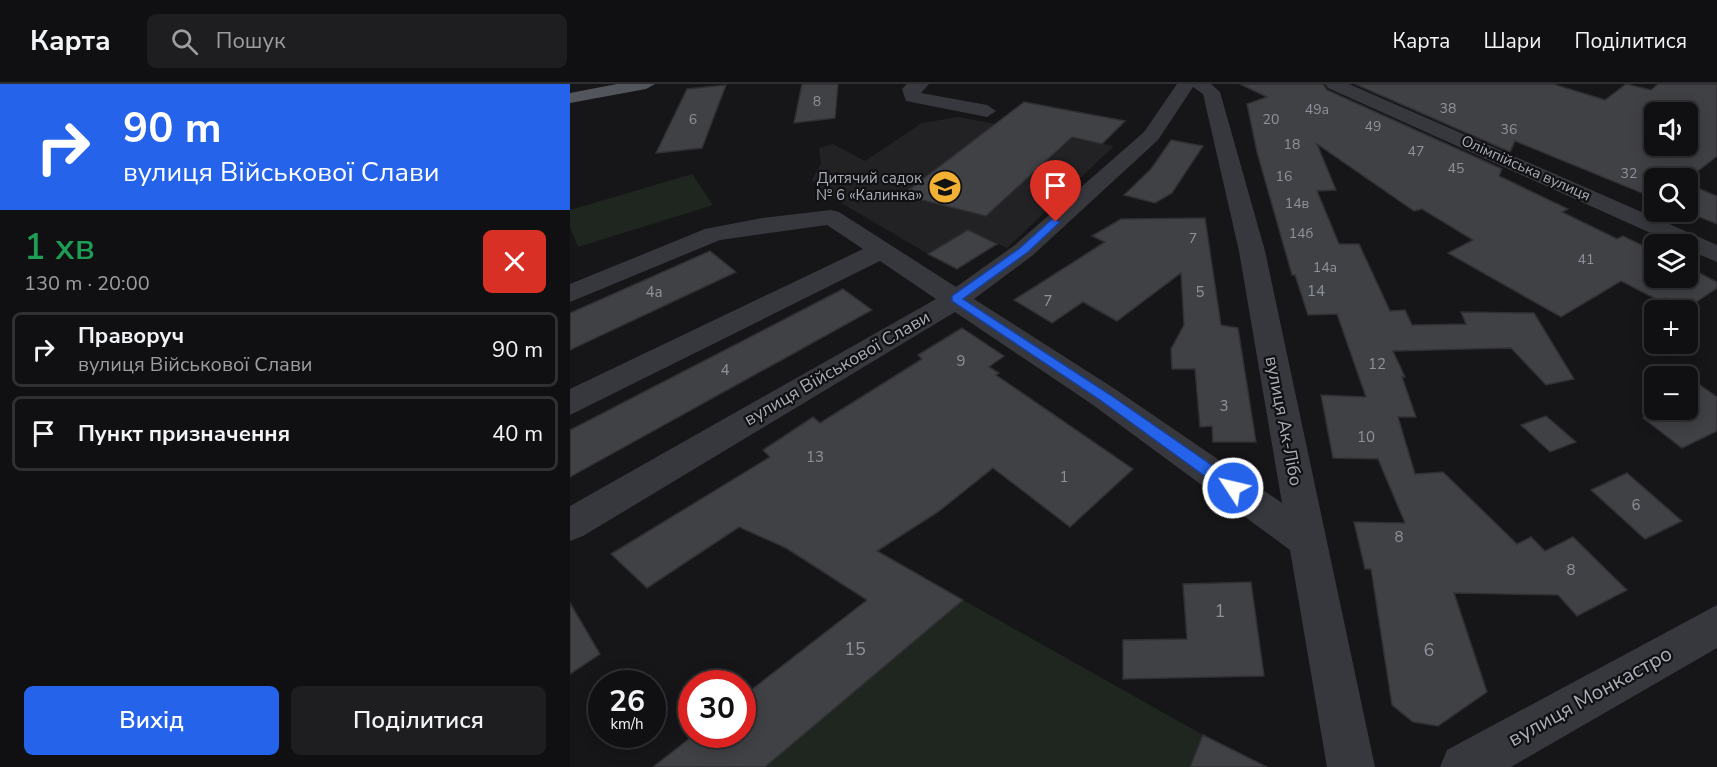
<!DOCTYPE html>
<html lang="uk">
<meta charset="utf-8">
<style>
body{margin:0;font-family:"Nunito Sans",sans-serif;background:#1e1e20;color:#f1f3f6;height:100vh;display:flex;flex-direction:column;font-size:22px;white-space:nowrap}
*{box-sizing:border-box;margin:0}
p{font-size:20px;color:#9c9d9f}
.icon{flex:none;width:33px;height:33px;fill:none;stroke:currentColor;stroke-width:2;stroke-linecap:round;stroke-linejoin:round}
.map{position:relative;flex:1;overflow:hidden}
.side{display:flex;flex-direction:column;background:#101012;width:570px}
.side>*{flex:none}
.top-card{background:#2563eb;color:#fff;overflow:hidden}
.tools{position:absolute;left:1074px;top:18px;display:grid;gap:12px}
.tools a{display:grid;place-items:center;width:54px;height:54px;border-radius:9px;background:#101012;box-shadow:0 3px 15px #0003,0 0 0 2px #303032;font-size:30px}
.speed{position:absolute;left:18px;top:586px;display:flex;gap:12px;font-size:30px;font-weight:700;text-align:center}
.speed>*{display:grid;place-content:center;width:78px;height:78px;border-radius:50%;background:#101012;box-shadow:0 3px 15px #0003,0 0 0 2px #303032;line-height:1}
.speed small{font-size:15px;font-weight:400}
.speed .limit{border:9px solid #d22;background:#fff;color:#111}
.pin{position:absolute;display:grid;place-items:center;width:51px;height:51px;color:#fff;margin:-62px -26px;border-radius:50% 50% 50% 0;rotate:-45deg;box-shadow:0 0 6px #0007}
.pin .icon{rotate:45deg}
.me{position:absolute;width:66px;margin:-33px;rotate:305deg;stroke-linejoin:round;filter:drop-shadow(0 0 4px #0008)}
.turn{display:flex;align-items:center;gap:21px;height:126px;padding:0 24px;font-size:27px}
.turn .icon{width:78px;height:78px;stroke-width:2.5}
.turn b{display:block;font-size:42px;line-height:51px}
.round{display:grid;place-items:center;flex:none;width:63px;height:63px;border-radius:9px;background:#1e1e20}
.head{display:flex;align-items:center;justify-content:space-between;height:102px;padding:0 24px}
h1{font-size:36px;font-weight:600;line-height:45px;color:#1e9e55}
.button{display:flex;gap:12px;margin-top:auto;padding:12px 24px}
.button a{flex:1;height:69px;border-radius:9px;background:#2563eb;color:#fff;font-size:24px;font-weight:600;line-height:69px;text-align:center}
.button a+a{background:#1e1e20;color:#f1f3f6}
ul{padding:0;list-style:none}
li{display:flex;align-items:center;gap:18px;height:75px;margin:0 12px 9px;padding:0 12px;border:3px solid #303032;border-radius:9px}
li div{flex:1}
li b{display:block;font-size:22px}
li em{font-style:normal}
header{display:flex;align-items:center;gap:36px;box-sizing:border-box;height:84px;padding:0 30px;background:#101012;border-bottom:2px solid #303032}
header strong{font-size:28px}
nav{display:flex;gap:33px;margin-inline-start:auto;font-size:21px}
.search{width:420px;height:54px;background:#1e1e20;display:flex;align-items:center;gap:15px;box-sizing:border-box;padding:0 21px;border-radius:9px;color:#9c9d9f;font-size:22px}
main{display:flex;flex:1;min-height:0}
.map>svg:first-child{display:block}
</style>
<header>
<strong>Карта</strong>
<div class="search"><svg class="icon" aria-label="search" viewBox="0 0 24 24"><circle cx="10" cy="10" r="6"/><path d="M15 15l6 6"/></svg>Пошук</div>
<nav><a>Карта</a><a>Шари</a><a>Поділитися</a></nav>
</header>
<main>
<section class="side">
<div class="top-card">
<div class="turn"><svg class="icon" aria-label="right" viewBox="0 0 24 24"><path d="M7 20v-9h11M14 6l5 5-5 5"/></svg><div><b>90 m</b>вулиця Військової Слави</div></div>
</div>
<div class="head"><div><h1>1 хв</h1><p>130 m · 20:00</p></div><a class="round" style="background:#d93025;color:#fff"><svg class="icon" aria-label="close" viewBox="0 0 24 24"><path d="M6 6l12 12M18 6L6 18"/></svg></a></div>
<ul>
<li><svg class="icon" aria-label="right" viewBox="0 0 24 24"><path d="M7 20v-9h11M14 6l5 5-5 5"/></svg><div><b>Праворуч</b><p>вулиця Військової Слави</p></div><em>90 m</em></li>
<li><svg class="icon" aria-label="arrive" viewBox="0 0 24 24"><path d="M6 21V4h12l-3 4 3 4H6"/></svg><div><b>Пункт призначення</b></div><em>40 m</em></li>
</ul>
<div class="button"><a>Вихід</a><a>Поділитися</a></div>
</section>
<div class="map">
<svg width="1147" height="683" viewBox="0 0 1147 683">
<rect width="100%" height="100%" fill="#161618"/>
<path fill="#222225" d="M388,33L544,62L437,164L398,146L358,170L258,111L242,96L251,79L249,64L263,60L295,77L352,39Z"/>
<path fill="#1e261f" d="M122,90L143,121L8,163L0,143V126Z
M393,516L633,651L697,683H195Z"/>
<path fill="#404145" stroke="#303034" stroke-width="1.5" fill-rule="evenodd" d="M232,0H268L265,34L224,39Z
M670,0H753L757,6L932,85L929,92L998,125L992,128L1047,155L1053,152L1084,167V194H1118V183L1147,198V204L1116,225L1095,214L1090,217L1051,197L991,233L878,169L903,156L852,125L844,127L747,60L766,106L747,107L769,160H789L820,227L835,226L842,241L896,240L891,228L964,229L1004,295L976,301L941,264L823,267L835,293H832L846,333H828L845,390L873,388L947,460L961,453L975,467L1003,453L1057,506L1007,532L988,511L884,509L917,608L868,642L843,638L822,621L801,485H795L784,438L835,439L808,375L763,374L751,311L796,313L767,230L738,231L725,191H722L687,68L677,20L697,13Z
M785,0H983L1035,16L1056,0L1081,6L1088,0H1147V72L1118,95L1084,94V114L945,57L940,68ZM1084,28H1118V62H1084Z
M156,1L132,64L86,69L117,5Z
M454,18L555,37L532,60L502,53L416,132L332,111Z
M601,56L633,62L602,109L585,119L554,111L581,85Z
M1118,100L1147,112V140L1117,128Z
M635,134L651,241L668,244L686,358H643L642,342L630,343L625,285H602L601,265L614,241L611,189L547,237L513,218L482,239L444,216L535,158L522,152L551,135Z
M398,146L427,160L387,185L358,170Z
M140,167L166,188L0,266V229Z
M273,205L302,226L0,393V346Z
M392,244L434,272L419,283L429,289L426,291L563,385L500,443L423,384L368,428L307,467L393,516L195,683H83L124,651H172V613L297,516L216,464L169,443L77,504L41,470L200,373L193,366L243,333L250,339L352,275L348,271Z
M1120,294L1147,313V347L1112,364L1073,334L1091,326H1118V295Z
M976,332L1006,358L980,368L951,341Z
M1057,389L1112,437L1075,455L1021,406Z
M681,498L694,592L553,595V556L617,555L613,500Z
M0,519L30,570L0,590Z
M633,651L697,683H620Z"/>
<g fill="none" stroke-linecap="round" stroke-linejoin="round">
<path fill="#37383d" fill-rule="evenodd" d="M337,0H359L351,9L417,21L426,27L417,33L336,17L332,5Z
M607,0H641L650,8L695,167L805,683H757L720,466L523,321L385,228L13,452L0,457V422L366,215L310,177L0,331V305L293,165L257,141L150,156L0,218V200L135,145L192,134L261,126L269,128L386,203L445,161L574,48ZM623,3L633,10L669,167L712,419L545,305L404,215L463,171L588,56Z
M755,0H779L1147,161V178L1118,166V160H1105L758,4Z
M1147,521V564L941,683H870L877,666Z"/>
<path fill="#53555c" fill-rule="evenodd" d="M47,0H85L76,5L0,19V9Z"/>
</g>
<path fill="#2563eb" stroke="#184099" stroke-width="1.5" d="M482,135L490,138L458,168L393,215L539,310L669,400L671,404L669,409H658L530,316L382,217V212L450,164Z"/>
<defs>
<g id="school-disc" transform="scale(1.725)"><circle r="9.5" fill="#f2b134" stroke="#111113"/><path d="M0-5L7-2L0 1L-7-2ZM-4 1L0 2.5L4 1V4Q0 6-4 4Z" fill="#111"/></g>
</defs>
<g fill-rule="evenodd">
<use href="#school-disc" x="375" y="103"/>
</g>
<g text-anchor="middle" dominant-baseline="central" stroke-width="4.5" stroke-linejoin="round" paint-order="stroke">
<g font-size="14" fill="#8e929b">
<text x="247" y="17">8</text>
<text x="878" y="24">38</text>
<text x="747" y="25">49а</text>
<text x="123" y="35">6</text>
<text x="701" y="35">20</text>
<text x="803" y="42">49</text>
<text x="939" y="45">36</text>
<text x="722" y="60">18</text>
<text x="846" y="67">47</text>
<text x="886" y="84">45</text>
<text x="1059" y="89">32</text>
<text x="714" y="92">16</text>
<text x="727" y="119">14в</text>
<text x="731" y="149">14б</text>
<text x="623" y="154">7</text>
<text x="1016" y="175">41</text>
<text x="755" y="183">14а</text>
</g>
<g font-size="15" fill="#a8adb8" stroke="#111113">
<text transform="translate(956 84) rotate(24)">Олімпійська вулиця</text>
</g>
<g font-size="15" fill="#a8adb8" stroke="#111113" text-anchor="end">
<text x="352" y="94">Дитячий садок<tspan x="352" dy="17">№ 6 «Калинка»</tspan></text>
</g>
<g font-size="15" fill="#8e929b">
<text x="746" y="207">14</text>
<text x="84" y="208">4а</text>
<text x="630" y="208">5</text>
<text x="478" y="217">7</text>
<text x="391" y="277">9</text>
<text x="807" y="280">12</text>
<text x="155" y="286">4</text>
<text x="654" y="322">3</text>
<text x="796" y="353">10</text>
<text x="245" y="373">13</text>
<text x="494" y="393">1</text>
<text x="1066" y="421">6</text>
<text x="829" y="453">8</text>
<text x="1001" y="486">8</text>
</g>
<g font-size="18" fill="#a8adb8" stroke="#111113">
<text transform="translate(267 284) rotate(-30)">вулиця Військової Слави</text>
<text transform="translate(714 337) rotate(79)">вулиця Ак-Лібо</text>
</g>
<g font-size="18" fill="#8e929b">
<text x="650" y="527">1</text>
<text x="285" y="565">15</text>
<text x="859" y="566">6</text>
</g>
<g font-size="21" fill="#a8adb8" stroke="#111113">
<text transform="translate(1020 612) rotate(-29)">вулиця Монкастро</text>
</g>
</g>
</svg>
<div class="tools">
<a><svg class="icon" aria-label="sound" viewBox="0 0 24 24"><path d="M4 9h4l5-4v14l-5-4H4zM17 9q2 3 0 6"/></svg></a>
<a><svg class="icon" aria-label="search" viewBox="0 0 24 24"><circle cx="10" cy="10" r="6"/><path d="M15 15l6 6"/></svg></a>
<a><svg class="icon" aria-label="layers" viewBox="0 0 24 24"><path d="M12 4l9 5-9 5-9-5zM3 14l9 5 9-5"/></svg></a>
<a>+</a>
<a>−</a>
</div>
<div class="speed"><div>26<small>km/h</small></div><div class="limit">30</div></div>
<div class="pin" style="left:486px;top:138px;background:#d93025"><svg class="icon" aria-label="arrive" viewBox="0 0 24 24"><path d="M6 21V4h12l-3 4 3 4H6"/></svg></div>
<svg class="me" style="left:663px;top:404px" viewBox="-20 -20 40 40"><circle r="17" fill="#2563eb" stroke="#fff" stroke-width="3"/><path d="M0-11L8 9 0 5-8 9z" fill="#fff"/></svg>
</div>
</main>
